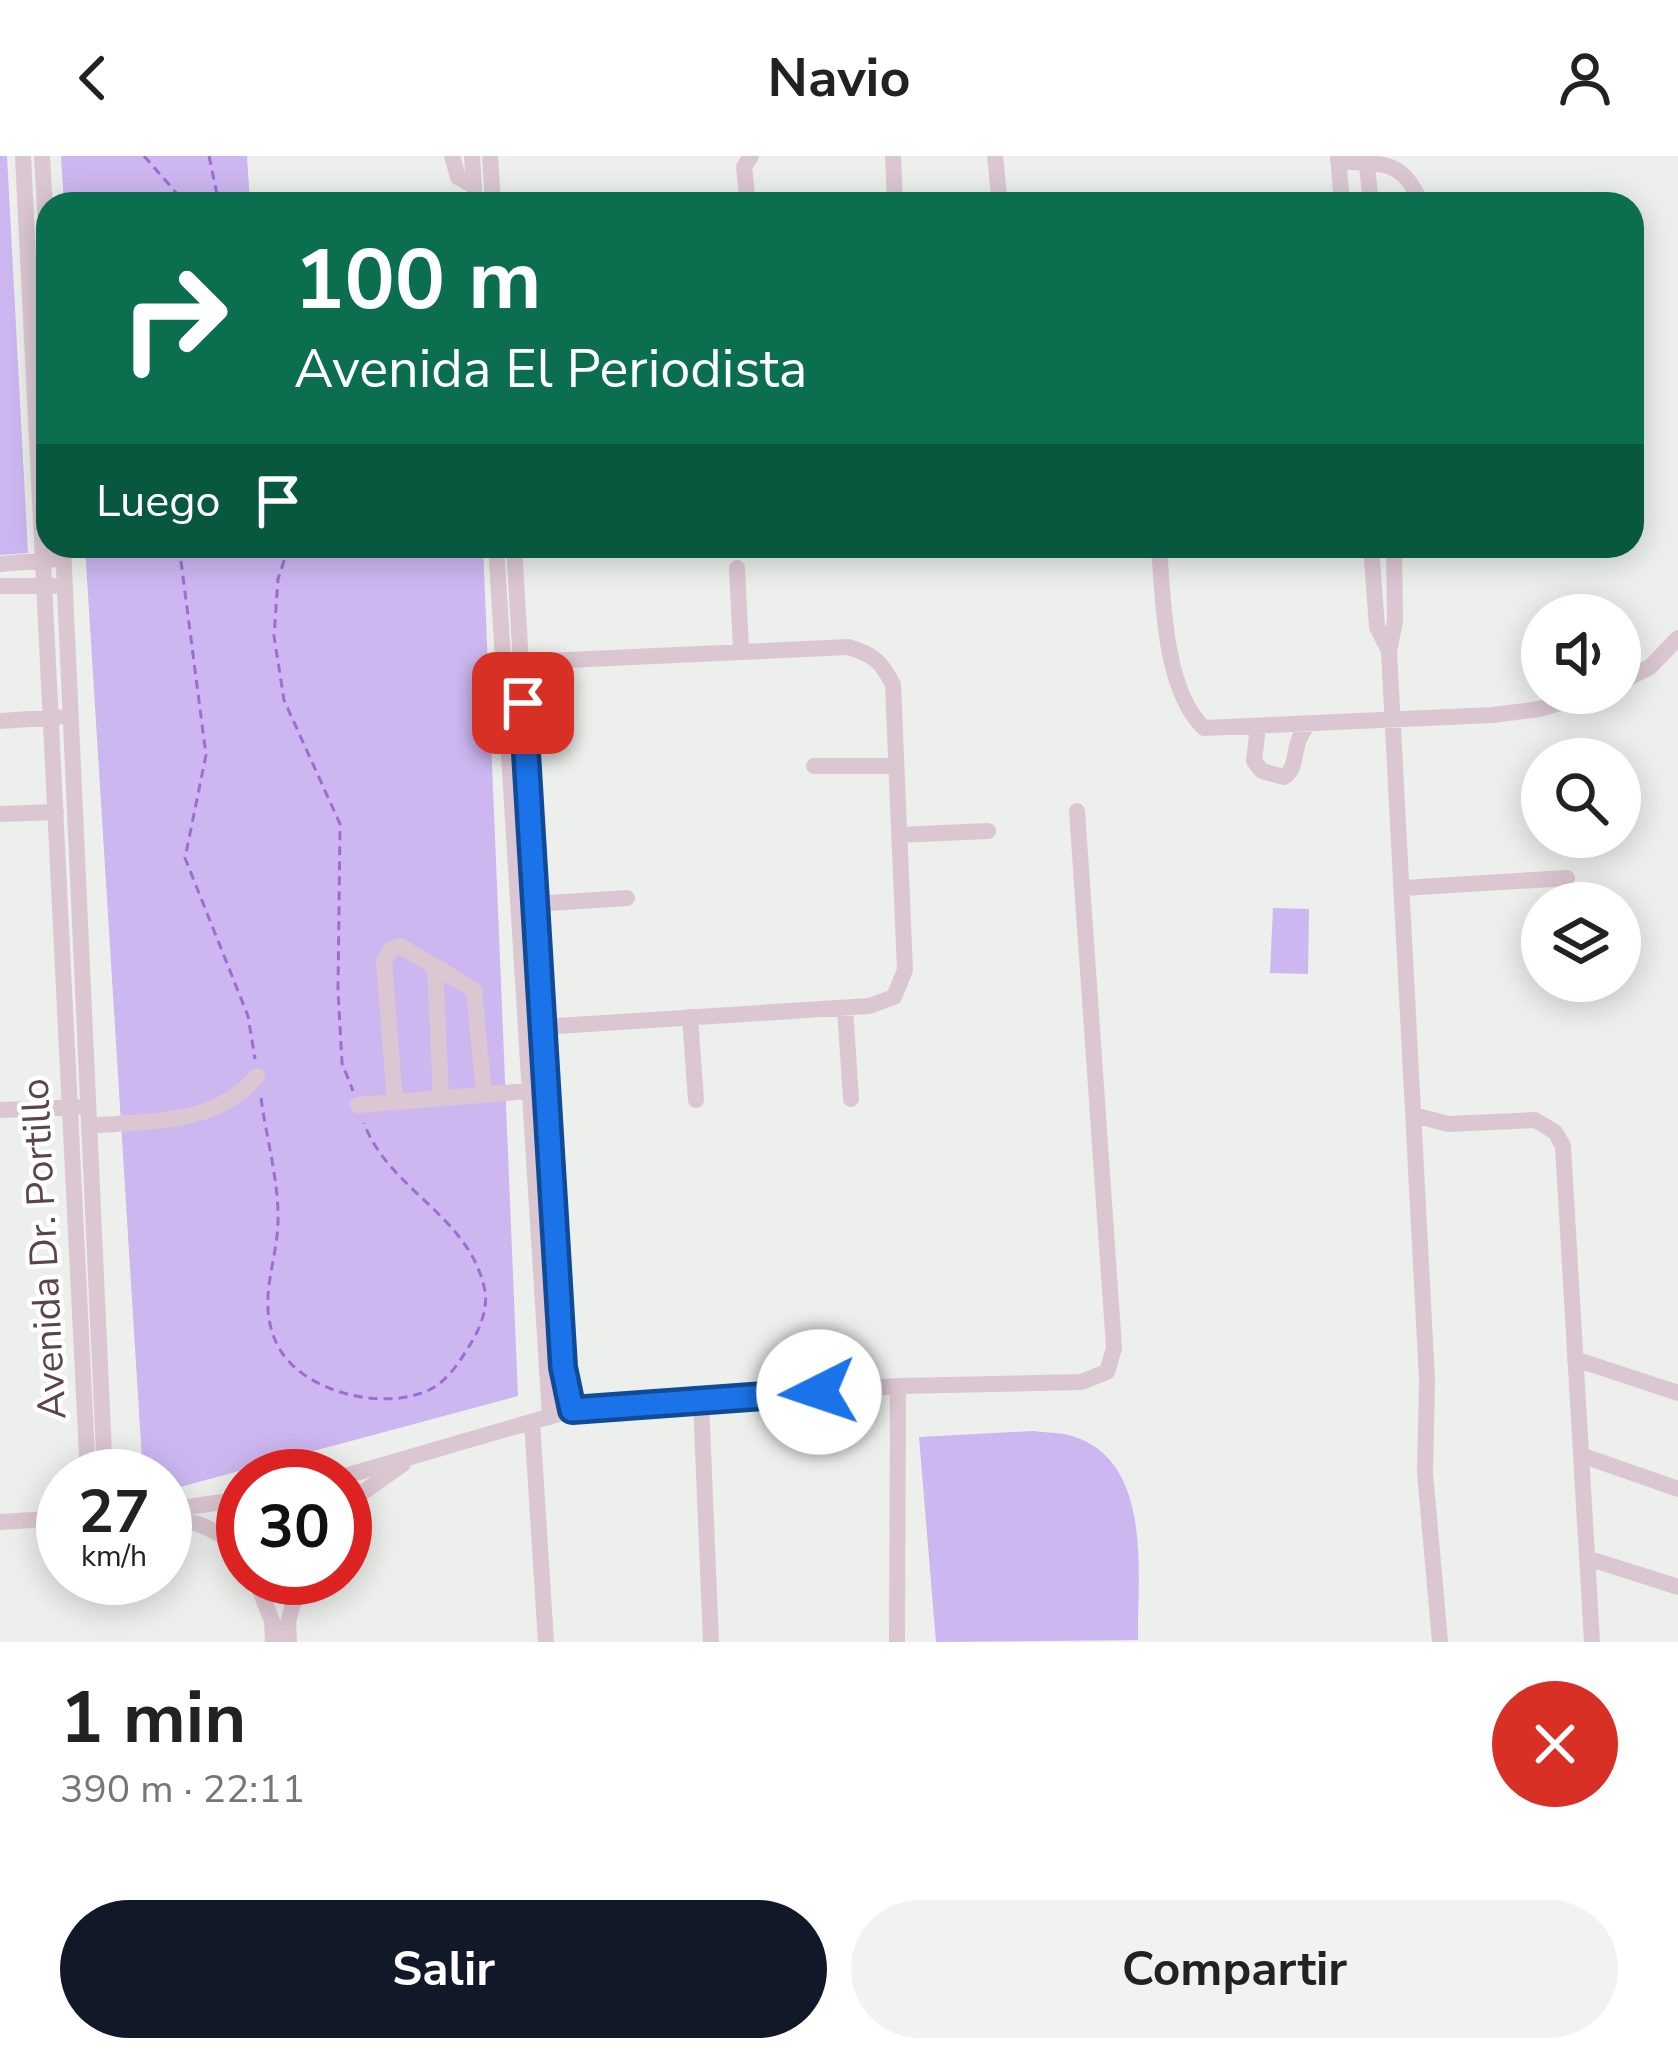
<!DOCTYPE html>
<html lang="es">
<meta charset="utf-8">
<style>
body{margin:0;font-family:"Nunito Sans",sans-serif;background:#f2f2f2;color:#222;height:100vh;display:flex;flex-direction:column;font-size:45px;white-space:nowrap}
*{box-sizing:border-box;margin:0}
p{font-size:39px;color:#767676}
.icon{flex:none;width:66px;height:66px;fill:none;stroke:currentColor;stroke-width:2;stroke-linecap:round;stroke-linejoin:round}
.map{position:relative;height:1486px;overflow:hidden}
.sheet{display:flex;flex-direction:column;background:#fff;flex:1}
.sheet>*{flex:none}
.guide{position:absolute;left:36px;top:36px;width:1608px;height:366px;border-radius:36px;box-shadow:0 6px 30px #0003;background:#0b6e4f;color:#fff;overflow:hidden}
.controls{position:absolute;left:1521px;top:438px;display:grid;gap:24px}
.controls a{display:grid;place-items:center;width:120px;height:120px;border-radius:50%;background:#fff;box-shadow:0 6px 30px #0003;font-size:60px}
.speed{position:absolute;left:36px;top:1293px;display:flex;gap:24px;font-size:60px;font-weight:700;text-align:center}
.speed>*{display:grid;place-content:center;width:156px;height:156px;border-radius:50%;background:#fff;box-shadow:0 6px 30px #0003;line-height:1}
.speed small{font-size:30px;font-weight:400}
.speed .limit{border:18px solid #d22;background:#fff;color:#111}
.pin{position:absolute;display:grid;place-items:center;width:102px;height:102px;color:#fff;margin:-51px;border-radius:24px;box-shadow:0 6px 18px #0006}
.me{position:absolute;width:132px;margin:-66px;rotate:266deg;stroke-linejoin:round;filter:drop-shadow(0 0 9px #0008)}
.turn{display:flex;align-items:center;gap:42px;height:252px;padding:0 60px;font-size:54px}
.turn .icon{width:156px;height:156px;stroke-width:2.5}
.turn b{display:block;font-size:84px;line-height:102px}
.then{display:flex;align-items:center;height:114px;padding:0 60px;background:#0003;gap:24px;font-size:45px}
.round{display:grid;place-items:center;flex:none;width:126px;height:126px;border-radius:63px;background:#f2f2f2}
.overview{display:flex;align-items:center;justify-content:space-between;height:204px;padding:0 60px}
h1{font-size:72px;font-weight:700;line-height:90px}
.primary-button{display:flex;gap:24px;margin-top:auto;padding:24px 60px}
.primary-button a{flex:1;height:138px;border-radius:72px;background:#111827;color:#fff;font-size:48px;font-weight:700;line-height:138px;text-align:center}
.primary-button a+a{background:#f2f2f2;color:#222}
header{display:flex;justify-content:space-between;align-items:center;height:156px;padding:0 60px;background:#fff;font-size:54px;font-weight:700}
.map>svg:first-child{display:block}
</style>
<header><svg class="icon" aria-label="back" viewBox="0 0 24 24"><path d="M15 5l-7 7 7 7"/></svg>Navio<svg class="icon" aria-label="person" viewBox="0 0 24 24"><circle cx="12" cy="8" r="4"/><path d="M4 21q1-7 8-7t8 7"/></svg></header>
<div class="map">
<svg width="1678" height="1486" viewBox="0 0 1678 1486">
<rect width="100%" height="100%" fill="#ecefec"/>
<path fill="#cdb7f1" d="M0,0H7L28,397L0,399Z
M61,0H247L250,48H64Z
M85,390H483L518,1240L165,1335V1320H143Z
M1273,752L1309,753L1308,818L1270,817Z
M1034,1275C1046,1277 1061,1276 1072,1280C1154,1305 1137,1419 1138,1484L936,1486L919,1281Z"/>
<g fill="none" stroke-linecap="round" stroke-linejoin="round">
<path stroke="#9f6dd1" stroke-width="3" stroke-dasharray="9 6" stroke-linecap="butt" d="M144,0L186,48
M209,0L219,48
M179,390L206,599L185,702L248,860L255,903
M289,390L278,423L274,480L284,544L340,668L338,835L342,907L353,935
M261,942C266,980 278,1022 278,1060C279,1104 256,1142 276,1186C298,1236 383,1256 429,1234C447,1226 461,1204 471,1187C480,1173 488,1152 485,1135C470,1059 389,1035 364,967"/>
<path stroke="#dbc7d2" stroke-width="16" d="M23,0L88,1320
M42,0L48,108
M452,0L458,21L474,30
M472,0L475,48
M490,0L493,48
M893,0L895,48
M995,0L1000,48
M1338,0L1342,48
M1366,1L1371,48
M1338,5C1383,9 1403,2 1421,48
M748,48L744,11L751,0
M63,390L105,1320
M496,390L550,1261
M514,390L563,1211L572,1254
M1159,390C1163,444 1164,534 1204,572L1493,559L1539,553L1596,537
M1371,390L1377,471L1389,495L1395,465L1394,390
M0,408L51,404
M737,412L741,493
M0,430H53
M1389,495L1427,1224L1425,1317L1440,1486
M504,507L848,491C873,498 882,506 893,529L905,814L894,841L869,850L526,872
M1620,526L1650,511L1678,482
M0,565L58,561
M1258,571L1254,605L1262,615L1284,621C1300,611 1290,588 1308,569
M814,610H896
M0,658L56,656
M899,679L988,675
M1403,732L1567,722
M535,748L627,742
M435,810L441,942
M845,852L851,943
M690,861L696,944
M395,946L384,805L391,793L400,790L474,834L484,939
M358,949L530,935
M0,954L77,951
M1414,959L1448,968L1535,964L1555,976L1563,990L1592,1486
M89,970C151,964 215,970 257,920
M1575,1203L1678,1237
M701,1245L711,1486
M532,1266L546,1486
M1581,1299L1678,1333
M345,1320L572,1254L898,1230L1081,1226L1107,1216L1114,1192L1077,655
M345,1349L403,1308
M167,1354L243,1343
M165,1358C195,1366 225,1374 243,1401
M0,1366L63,1362
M235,1390L243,1359
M1587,1402L1678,1431
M255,1422L272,1465L273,1486
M289,1486L288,1466L300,1422
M897,1486L898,1230"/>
</g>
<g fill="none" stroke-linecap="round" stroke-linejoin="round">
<g stroke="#114b97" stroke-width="30">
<path id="route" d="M523,547L563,1211L572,1254L819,1236"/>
</g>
<use href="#route" stroke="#1a73e8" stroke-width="21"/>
</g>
<g text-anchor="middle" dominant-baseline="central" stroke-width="9" stroke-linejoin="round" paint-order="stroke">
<g font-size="39" fill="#5b4450" stroke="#fff">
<text transform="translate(44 1093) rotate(-93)">Avenida Dr. Portillo</text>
</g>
</g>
</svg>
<div class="controls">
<a><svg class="icon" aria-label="sound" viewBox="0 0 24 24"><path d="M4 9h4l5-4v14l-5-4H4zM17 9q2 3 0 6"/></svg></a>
<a><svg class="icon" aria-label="search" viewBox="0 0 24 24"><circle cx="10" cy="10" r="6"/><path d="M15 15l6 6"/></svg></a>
<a><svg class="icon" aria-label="layers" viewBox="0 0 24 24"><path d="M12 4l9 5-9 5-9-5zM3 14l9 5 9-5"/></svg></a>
</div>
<div class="speed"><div>27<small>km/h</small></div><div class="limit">30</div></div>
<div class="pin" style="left:523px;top:547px;background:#d93025"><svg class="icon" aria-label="arrive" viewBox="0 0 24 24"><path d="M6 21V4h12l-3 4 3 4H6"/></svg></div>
<svg class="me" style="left:819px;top:1236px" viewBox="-20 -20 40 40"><circle r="19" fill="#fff"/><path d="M0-13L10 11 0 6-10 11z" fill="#1a73e8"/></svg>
<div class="guide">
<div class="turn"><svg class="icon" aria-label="right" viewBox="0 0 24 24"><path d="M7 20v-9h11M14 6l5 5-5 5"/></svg><div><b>100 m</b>Avenida El Periodista</div></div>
<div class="then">Luego<svg class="icon" aria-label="arrive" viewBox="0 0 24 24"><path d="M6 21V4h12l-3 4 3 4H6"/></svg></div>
</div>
</div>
<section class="sheet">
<div class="overview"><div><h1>1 min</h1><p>390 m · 22:11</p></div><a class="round" style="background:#d93025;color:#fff"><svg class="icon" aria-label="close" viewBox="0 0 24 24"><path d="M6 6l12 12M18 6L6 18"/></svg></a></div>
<div class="primary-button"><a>Salir</a><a>Compartir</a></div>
</section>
